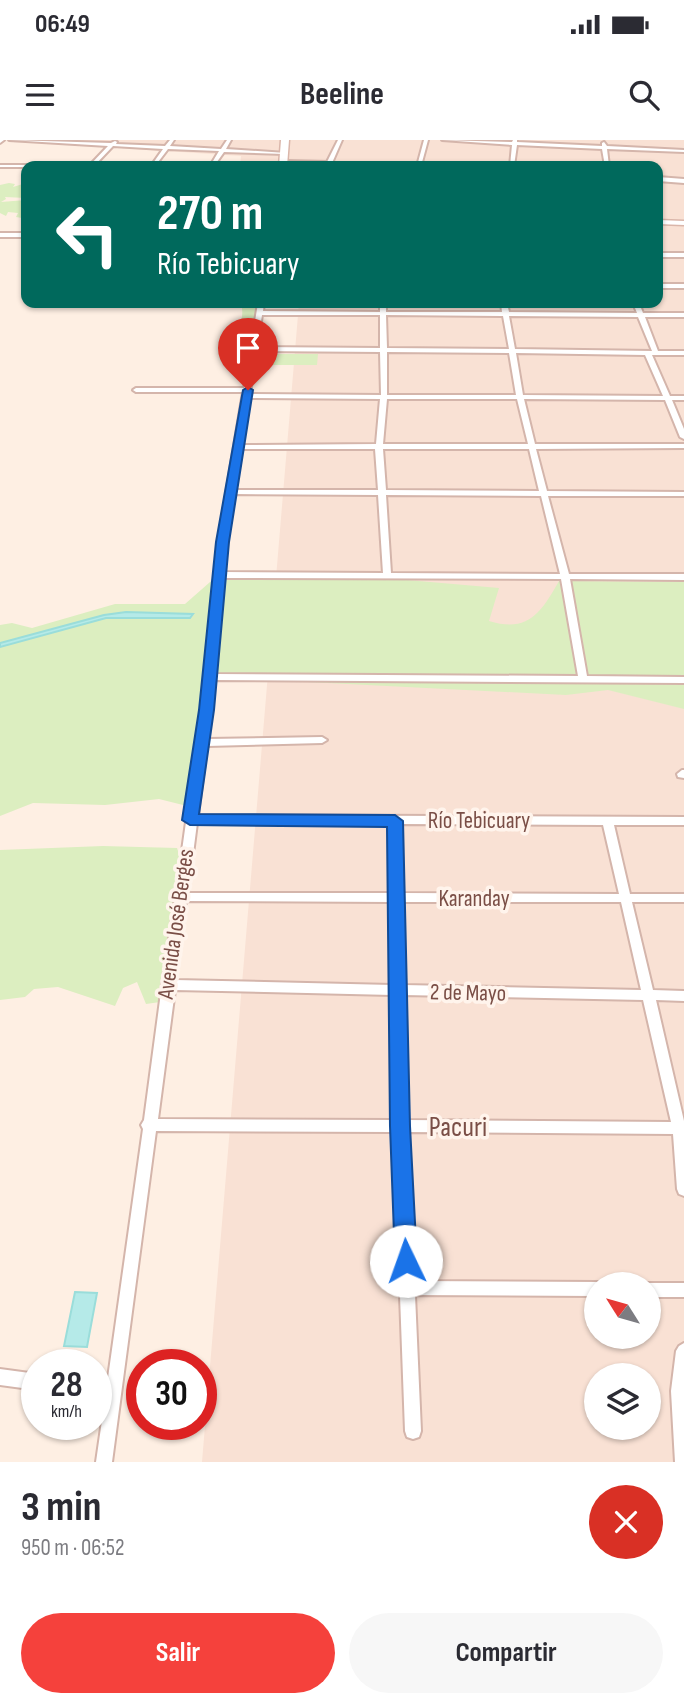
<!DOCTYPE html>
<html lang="es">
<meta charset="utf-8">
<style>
body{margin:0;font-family:"Sofia Sans Condensed",sans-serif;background:#f7f7f7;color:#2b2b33;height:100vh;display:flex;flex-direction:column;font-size:26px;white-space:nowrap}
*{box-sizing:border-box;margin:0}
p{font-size:23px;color:#7c7c81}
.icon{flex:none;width:38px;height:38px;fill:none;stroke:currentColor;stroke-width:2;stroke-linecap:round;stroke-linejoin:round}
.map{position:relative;height:1322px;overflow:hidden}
.drawer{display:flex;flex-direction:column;background:#fff;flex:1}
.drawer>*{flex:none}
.banner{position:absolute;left:21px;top:21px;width:642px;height:147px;border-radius:14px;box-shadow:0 2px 5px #0004;background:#00695c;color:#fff;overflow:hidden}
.needle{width:46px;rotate:307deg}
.controls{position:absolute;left:584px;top:1132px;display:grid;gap:14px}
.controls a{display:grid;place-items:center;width:77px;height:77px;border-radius:50%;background:#fff;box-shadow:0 2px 5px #0004;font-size:35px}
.speed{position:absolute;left:21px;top:1209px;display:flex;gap:14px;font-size:35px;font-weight:700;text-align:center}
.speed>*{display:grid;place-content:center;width:91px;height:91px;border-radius:50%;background:#fff;box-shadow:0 2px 5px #0004;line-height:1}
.speed small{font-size:18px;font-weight:400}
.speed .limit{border:10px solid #d22;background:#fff;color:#111}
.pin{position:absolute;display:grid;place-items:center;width:60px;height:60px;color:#fff;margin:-72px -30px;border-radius:50% 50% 50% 0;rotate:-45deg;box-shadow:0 0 7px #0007}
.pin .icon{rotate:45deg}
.me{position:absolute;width:77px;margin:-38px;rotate:357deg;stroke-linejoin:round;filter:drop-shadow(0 0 5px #0008)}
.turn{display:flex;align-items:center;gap:24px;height:147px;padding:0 21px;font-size:32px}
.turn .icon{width:91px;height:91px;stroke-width:2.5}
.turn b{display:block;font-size:49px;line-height:60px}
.round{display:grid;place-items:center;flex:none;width:74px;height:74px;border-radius:37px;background:#f7f7f7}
.headline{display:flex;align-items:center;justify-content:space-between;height:119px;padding:0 21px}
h1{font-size:42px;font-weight:700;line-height:52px}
.button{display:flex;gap:14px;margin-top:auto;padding:14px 21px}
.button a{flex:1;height:80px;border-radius:42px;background:#f5413c;color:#fff;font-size:28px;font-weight:700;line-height:80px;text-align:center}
.button a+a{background:#f7f7f7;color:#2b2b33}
.status{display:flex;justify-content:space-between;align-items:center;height:49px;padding:0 35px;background:#fff;direction:ltr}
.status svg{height:19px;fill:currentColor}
header{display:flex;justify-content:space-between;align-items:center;height:91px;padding:0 21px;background:#fff;font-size:32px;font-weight:700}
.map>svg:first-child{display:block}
</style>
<div class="status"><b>06:49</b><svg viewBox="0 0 49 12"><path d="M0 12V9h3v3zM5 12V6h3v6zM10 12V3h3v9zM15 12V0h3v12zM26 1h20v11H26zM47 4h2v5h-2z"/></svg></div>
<header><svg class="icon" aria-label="menu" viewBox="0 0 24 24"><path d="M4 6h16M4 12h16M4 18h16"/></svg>Beeline<svg class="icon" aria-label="search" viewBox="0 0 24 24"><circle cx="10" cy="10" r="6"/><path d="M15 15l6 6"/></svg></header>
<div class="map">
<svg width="684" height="1322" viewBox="0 0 684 1322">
<rect width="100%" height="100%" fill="#feefe3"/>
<path fill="#f9e1d4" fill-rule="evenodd" d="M0,0H684V1322H202L299,163H658V26H240L241,16ZM597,1144H649V1197H597ZM597,1236H649V1288H597Z"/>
<path fill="#dceec0" d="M9,43L15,44L13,47L26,43V58L5,57L6,59L1,62L26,60V74L22,78L16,77L18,73L8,72L6,76L0,73V45Z
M241,163H259C259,180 251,197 241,210L228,211C230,190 247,187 241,163Z
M267,214H318L317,225H266Z
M218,435H350L499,448L489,481C528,493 541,473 559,441L684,442V569L608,550L566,555L209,537L187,666L159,659L105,665L33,663L0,676V485L12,483L32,488L115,464H185Z
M103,706L177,708L180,717L167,807V861L146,864L137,842L123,848L115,866L58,847L34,849L25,857L0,860V710Z"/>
<path fill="#b5eae8" stroke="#9addda" stroke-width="2" d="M126,472L193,474L190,478H106L0,507V503L104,475Z
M75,1152L97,1153L87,1207L64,1206Z"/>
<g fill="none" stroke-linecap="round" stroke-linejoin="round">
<g stroke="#d4b5ab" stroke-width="4">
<path id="minor" d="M0,0H4L0,3Z
M9,0L111,3L115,1L117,2L116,4L165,6L170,0H174L170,6L221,9L227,0H231L226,9L286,13L284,14L224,12L214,26H210L219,11L168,9L155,26H151L163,9L113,6L94,26H89L108,6Z
M338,0H342L332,23L372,25L374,26H326L282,22L284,21L327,22Z
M424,0H428L421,26H417Z
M442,0L512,2L513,0H517V2L602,6V3L604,2L607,6L684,10V12L607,9L609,26H605L602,9L517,5L514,26H510L512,5Z
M0,25H26L28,26L26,27H0Z
M658,37L684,39V43L658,41Z
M0,93H26V97H0Z
M658,113H684V117H658Z
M658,144H684V148H658Z
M258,163H264L263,171L380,172V163H386V172H502L501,163H507L509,172L637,173L633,163H639L643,173H684V177H645L658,211H684V215H652L670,256H684V260H672L684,289V299L680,297L665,260L524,259L535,304H684V308L536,309L547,351L684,352V356H548L569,434H684V440L570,439L587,536L684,537V543L214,540L208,599L322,597L327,600L322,603L207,606L198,675L684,677V685H614L630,754H684V762H632L653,850L684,851V861L656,860L684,981V1056L679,1054L677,1049L673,994L407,992L414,1141L597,1142L603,1144H597V1156L415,1155L421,1291L419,1297L413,1299L407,1297L405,1291L394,992L156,991L112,1322H96L105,1260L96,1259V1243L107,1245L143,989L141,985L144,980L162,845L175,759L174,757L176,754L186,682L185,679L187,676L202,570L218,402L243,252H136L133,250L136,248H244ZM262,175H380V208L257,207ZM386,175L503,176L509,209L387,208ZM509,176L638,177L652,211L515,209ZM256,211L380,212L381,255L250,254ZM387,212L509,213L516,255H387ZM516,213L645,215L663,256L523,255ZM249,258L380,259L376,304L242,305ZM387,259H517L528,304H383ZM241,309H375L378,350H234ZM383,309H529L539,351L386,350ZM234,354L378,355L383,433L224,432L226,402ZM386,355L541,356L560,434L391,433ZM223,438L561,439L578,536L215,534ZM197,683L390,684L391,753H188ZM400,684L603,685L619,754L402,753ZM186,761L391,762L392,845L176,840ZM402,762H621L641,850L404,845ZM175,850L392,855L393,980L158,979ZM404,855L643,860L671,982L407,980Z
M682,630H684V638L678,637L677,634Z
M649,1143H684V1157H649V1144H644Z
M684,1203V1322H675L671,1251L676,1211L679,1206Z
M0,1229L37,1234V1250L0,1245Z"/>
</g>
<g stroke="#dab6aa" stroke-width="3">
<path id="secondary" d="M281,0H289L287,26H279Z
M658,80L684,81V85L658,84Z"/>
</g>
<use href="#minor" fill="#fff" fill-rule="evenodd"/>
<use href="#secondary" fill="#fff" fill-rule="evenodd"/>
</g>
<path fill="#1a73e8" stroke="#114b97" stroke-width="2" d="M248,247L253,250L229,402L214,570L199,674L395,675L403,681L410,986L417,1121L414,1129L406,1132L398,1129L395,1121L390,986L387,687L190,685L182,680L199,570L216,402L243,250Z"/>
<g text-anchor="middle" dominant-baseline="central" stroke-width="7" stroke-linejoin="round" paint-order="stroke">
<g font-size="23" fill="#7a4e46" stroke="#fff4ec">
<text x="479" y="681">Río Tebicuary</text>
<text x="474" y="759">Karanday</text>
<text transform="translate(176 784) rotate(-82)">Avenida José Berges</text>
<text transform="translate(468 853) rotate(1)">2 de Mayo</text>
</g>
<g font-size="28" fill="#7a4e46" stroke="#fff4ec">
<text x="458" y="987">Pacuri</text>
</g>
</g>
</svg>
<div class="controls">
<a><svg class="needle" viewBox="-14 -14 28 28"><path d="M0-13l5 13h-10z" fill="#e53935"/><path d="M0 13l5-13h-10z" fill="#7c7c81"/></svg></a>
<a><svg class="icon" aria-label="layers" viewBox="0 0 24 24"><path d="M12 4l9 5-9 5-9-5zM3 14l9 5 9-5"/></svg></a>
</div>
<div class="speed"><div>28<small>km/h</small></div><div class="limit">30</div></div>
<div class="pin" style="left:248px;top:250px;background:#d93025"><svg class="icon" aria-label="arrive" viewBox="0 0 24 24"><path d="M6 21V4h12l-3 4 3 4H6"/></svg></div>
<svg class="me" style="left:406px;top:1121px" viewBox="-20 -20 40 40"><circle r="19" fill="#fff"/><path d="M0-13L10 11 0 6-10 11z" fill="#1a73e8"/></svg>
<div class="banner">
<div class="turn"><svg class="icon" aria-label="left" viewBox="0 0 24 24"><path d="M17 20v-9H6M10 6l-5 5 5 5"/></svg><div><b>270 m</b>Río Tebicuary</div></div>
</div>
</div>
<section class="drawer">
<div class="headline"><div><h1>3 min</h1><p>950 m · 06:52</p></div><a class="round" style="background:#d93025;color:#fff"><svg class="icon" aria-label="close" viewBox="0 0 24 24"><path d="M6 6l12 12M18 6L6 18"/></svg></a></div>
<div class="button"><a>Salir</a><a>Compartir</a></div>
</section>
